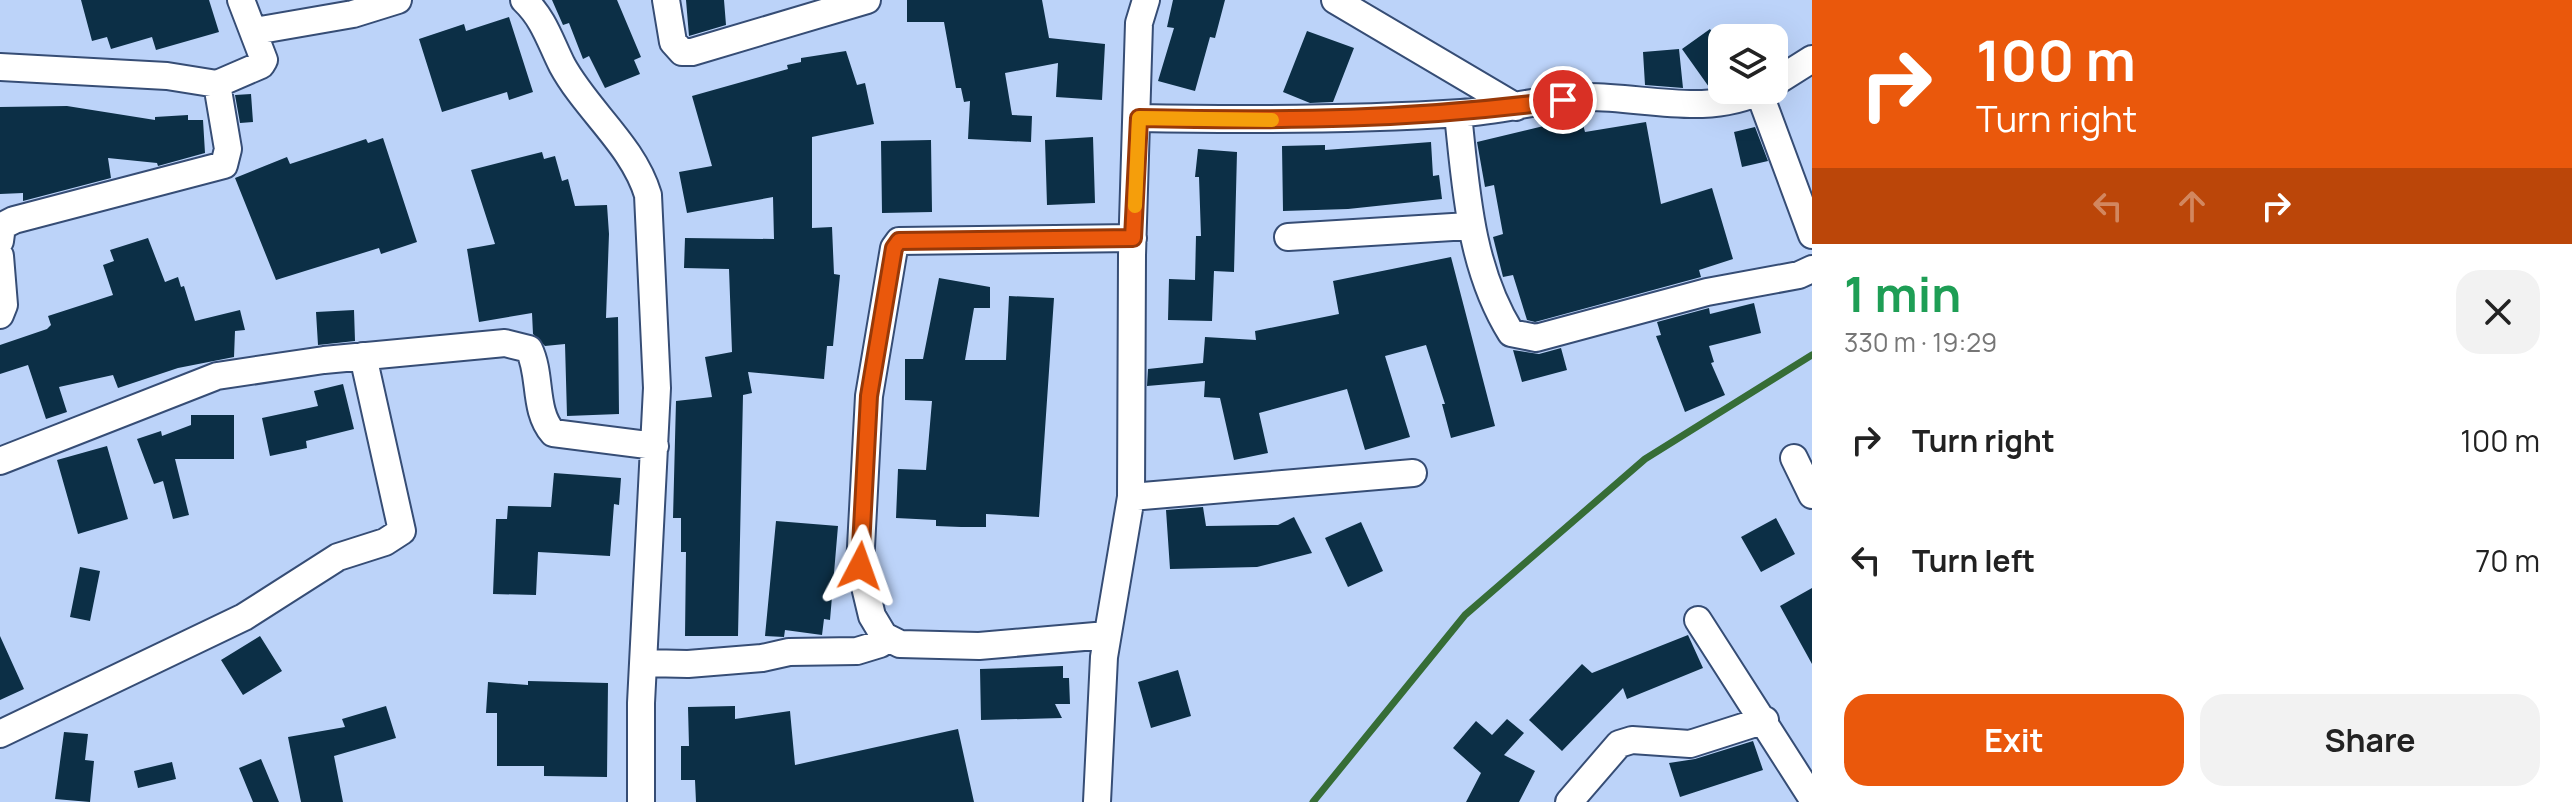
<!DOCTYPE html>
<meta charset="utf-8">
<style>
body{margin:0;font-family:Manrope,sans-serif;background:#f2f2f2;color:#222;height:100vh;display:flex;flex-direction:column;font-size:30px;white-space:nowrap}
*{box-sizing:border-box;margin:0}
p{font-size:26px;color:#767676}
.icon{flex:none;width:44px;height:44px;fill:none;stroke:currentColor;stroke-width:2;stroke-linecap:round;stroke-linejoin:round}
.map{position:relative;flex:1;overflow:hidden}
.side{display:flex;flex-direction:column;background:#fff;width:760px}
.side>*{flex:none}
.banner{background:#ea580c;color:#fff;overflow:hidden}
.buttons{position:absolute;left:1708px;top:24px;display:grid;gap:16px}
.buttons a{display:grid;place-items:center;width:80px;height:80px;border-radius:16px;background:#fff;box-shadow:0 8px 32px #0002;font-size:40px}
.pin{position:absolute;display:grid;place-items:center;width:68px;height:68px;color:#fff;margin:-34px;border:4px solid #fff;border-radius:50%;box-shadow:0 2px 8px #0007}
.me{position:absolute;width:88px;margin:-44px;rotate:4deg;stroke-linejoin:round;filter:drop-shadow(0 0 6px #0008)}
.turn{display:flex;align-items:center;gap:28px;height:168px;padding:0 32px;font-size:36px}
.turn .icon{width:104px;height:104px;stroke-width:2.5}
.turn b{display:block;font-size:56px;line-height:68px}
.lanes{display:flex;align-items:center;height:76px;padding:0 32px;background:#0003;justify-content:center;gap:40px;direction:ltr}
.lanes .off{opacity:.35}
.round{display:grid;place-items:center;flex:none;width:84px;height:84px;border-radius:24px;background:#f2f2f2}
.head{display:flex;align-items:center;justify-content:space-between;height:136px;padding:0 32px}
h1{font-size:48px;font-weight:700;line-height:60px;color:#1e9e55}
.button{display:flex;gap:16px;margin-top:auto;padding:16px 32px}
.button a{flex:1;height:92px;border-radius:24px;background:#ea580c;color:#fff;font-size:32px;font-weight:700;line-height:92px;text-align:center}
.button a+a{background:#f2f2f2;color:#222}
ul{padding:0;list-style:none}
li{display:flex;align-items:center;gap:24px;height:120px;padding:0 32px}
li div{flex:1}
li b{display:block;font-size:30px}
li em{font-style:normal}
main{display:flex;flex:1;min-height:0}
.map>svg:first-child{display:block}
</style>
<main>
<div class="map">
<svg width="1812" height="802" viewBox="0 0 1812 802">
<rect width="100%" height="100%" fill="#bcd3f9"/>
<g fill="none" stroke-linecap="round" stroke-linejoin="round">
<path stroke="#366d36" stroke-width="7" d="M1313,802L1465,615L1645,459L1812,355"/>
</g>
<path fill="#0c2f46" d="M81,0H209L219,32L156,50L152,37L111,49L107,37L92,41Z
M552,0H617L641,57L634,60L640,74L605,88L589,56L583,59L569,23L563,25Z
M686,0H724L726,25L689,36Z
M907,0H1042L1049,38L1105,44L1102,100L1056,97L1058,63L1005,73L1012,115L1032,116L1031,142L968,139L970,101L964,102L961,88H956L944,22H907Z
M1173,0H1225L1215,38L1210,37L1195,91L1158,81L1174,28L1167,27Z
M509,17L533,92L509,100L507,92L442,112L419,39L464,24L466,31Z
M1710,29L1722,46V86L1709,87L1682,49Z
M1307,31L1354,48L1333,102L1310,103L1283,92Z
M1679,49L1683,88L1645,85L1643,52Z
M846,51L857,85L865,83L874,124L812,137V228L832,227L834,274L840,275L833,346H827L824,379L748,372L752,393L743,395L738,636H685L686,552H681V518H673L676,401L712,397L705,357L732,352L729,269L684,268L685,238L774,239L773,197L687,213L679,172L712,166L692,96L788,69L787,65L801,62V58Z
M251,94L253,122L240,123L235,95Z
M67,106L155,120V117L188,115V120H203L205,153L158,166L157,163L108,158L111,178L23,201V193L0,194V107Z
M1581,117L1585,132L1646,122L1661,204L1712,188L1733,259L1699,270L1701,277L1535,322L1527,320L1513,275L1503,277L1493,237L1503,234L1494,185L1485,187L1477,142Z
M1755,127L1768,161L1742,167L1734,132Z
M1093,137L1095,203L1047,205L1045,140Z
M383,138L417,242L381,254L379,248L276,280L235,178L287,157L290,164L366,139L368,143Z
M931,140L932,212L882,213L881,141Z
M1431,142L1433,176L1439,175L1442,199L1348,209L1283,211L1282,146L1325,145V150Z
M1198,149L1237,152L1234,272L1214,271L1212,321L1168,320L1169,279L1195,280L1196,236H1201L1199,177H1195Z
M542,152L544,159L555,156L562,181L568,179L575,206L607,205L609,234L606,318L618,317L619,414L567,416L565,344L545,346L533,334L532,313L479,322L467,249L495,244L471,170Z
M148,238L165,282L178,277L181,287L184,286L195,321L240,310L245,330L235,331L234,357L178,368L118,388L113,375L59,387L67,412L46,419L28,365L0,374V345L47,329L51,325L48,316L113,295L103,265L114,261L110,250Z
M1451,257L1495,426L1451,438L1442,404H1445L1426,345L1385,356L1410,437L1365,450L1347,389L1259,413L1268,453L1234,460L1220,398L1204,397L1205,381L1147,386L1148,369L1203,363L1205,337L1256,340L1255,331L1339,314L1333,281Z
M939,278L990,287V308H974L965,360H1006L1009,296L1054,298L1039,517L986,514V527H961L936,526V520L896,518L898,469L926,470L932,401L905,400V359H923Z
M1754,303L1761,333L1709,346L1714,362L1711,363L1725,395L1685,412L1656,336L1661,335L1657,322L1709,308L1710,314Z
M354,310L355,341L318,345L316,312Z
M1561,348L1567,370L1522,382L1513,350L1539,354Z
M343,384L354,429L306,441L307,448L270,456L262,418L318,406L314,391Z
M191,415H234V459H175L189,515L173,519L163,481L154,484L137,439L161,431L162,436L191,425Z
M107,446L128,519L78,534L57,460Z
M554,473L621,478L619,505L614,504L610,556L538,552L536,595L493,594L496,519H507L508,506L551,507Z
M1203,507L1206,526L1278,525L1294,517L1312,553L1257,567L1170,569L1166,510Z
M1776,518L1795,554L1761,572L1741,537Z
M776,521L838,526L830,620L824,619L822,635L785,630L784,637L765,636Z
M1361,522L1383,571L1348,587L1325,538Z
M80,567L100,571L90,621L70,617Z
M1812,588V664L1780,606Z
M1688,635L1703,668L1627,699L1623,688L1562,751L1529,720L1582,664L1592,673Z
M0,636L24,689L0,700Z
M260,636L282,671L243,695L221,660Z
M1063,666V678H1069L1070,704H1055L1062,718L981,720L980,669Z
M1178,670L1191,716L1151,728L1138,682Z
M528,681L608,683L607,777L544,776V766H497V713H486L488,682L528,685Z
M386,706L396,738L334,756L343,802H301L288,737L345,727L342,719Z
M735,706V719L790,711L795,765L958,729L974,802H696L695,780H681V746H689L688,707Z
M1507,719L1524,733L1504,755L1535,771L1519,802H1466L1481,773L1453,748L1476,721L1492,735Z
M64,732L88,734L85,760L94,761L90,802L55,799Z
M1753,741L1763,770L1680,797L1669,763L1695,759Z
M261,759L279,802H253L239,768Z
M172,762L176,779L138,788L134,771Z"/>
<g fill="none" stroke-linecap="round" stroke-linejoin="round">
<g stroke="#364d75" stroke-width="30">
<path id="minor" d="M524,0C544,19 550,41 562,65C587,111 633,145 648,195L657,388L641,703V802
M666,0L673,42L682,52H692L867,0
M1335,0L1516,107
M255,31L353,14L398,0
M0,67L167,76L217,84L261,65L264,60L241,0
M1774,83L1812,59
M1759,92L1812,235
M1458,114C1466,189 1470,267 1511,333L1536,338L1707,292L1799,275L1812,269
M1139,118C1247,120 1353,120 1461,113C1503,111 1546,97 1588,97C1646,97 1707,117 1762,90
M1288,237L1469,226
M0,241L2,226L14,220L224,165L228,149L217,84
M0,256L4,305L0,315
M1794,458L1812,495
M0,461L217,376L324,360L505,343L529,349C542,376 533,410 553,433L655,446
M1131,497L1413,473
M1698,620L1812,798
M1107,635L979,646L900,644L884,636L872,616L860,566L869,396L894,248L899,241L1133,238
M644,663L688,664L762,658L789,652L857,651L880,644L884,636
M0,734L244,617L338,557L385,542L402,531L363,356
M1097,802L1104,657L1131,497L1132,255L1139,23L1146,0
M1569,802L1619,744L1632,740L1690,744L1765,720"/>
</g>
<use href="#minor" stroke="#fff" stroke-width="26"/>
</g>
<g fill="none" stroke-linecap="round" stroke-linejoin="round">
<g stroke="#983908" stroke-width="20">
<path id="route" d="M860,566L869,396L894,248L899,241L1133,238L1139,118C1285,121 1417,120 1563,100"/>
</g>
<use href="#route" stroke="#ea580c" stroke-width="14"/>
<path stroke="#f59e0b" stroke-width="14" d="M1135,206L1139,118L1272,120"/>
</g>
</svg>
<div class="buttons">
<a><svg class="icon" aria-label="layers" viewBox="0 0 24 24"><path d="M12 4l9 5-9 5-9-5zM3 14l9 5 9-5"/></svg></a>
</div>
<div class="pin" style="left:1563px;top:100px;background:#d93025"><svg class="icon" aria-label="arrive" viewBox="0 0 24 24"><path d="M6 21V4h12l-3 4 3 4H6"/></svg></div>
<svg class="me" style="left:860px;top:566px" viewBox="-20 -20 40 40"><path d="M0-17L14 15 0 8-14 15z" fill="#ea580c" stroke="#fff" stroke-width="4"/></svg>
</div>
<section class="side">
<div class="banner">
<div class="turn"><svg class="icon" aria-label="right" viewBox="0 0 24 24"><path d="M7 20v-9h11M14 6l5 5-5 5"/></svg><div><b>100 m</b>Turn right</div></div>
<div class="lanes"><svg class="icon off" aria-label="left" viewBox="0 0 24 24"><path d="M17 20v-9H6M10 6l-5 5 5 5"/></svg><svg class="icon off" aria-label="ahead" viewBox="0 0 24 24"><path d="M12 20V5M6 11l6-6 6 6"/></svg><svg class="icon" aria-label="right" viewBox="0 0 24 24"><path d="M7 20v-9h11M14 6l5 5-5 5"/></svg></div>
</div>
<div class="head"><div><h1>1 min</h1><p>330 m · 19:29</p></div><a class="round"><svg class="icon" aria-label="close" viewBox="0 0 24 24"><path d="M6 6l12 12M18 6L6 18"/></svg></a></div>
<ul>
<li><svg class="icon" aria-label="right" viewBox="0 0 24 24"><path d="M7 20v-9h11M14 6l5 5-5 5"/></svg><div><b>Turn right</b></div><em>100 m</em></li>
<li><svg class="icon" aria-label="left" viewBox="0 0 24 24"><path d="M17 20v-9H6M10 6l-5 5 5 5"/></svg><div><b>Turn left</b></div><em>70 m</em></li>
</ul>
<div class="button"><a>Exit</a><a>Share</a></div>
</section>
</main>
